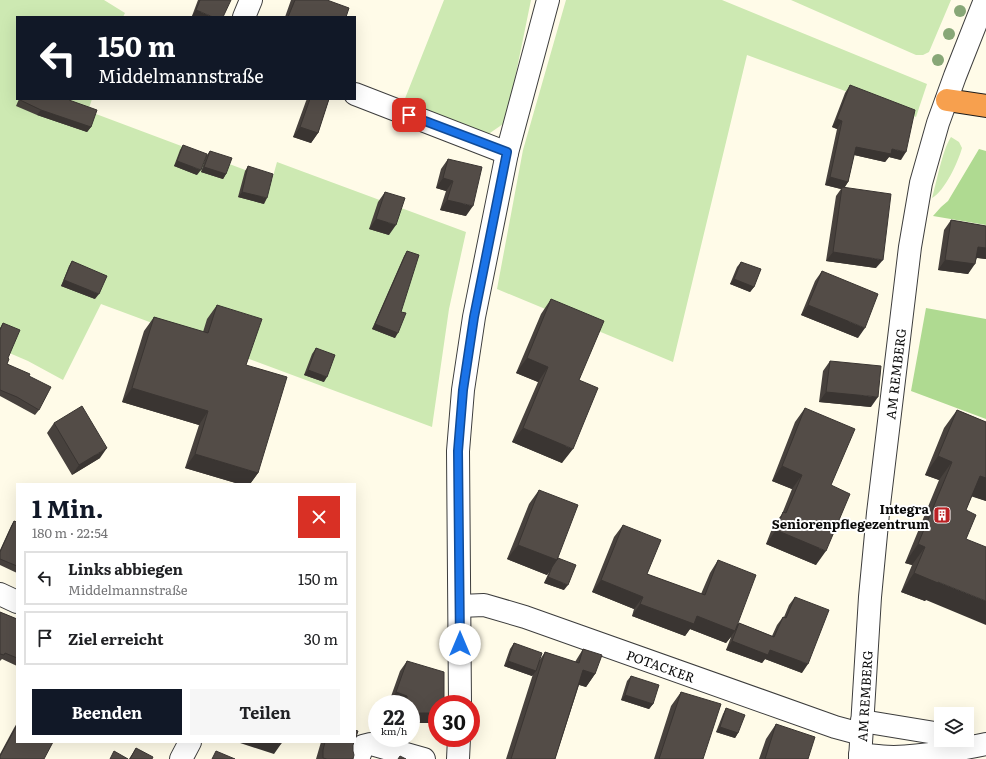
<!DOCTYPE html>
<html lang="de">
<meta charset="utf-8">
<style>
body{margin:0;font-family:Literata,serif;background:#f6f6f6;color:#202124;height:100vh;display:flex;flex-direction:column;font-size:15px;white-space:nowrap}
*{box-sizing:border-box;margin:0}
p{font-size:13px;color:#757577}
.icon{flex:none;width:22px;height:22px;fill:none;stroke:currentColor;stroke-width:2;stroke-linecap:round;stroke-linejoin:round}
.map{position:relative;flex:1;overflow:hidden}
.panel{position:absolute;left:16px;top:483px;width:340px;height:260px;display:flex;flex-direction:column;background:#fff;border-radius:0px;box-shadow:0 4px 16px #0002}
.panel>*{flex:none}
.hud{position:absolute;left:16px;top:16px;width:340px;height:84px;border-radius:0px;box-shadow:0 4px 16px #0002;background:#111827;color:#fff;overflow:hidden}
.tools{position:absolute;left:934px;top:707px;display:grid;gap:8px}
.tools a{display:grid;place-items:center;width:40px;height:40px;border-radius:0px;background:#fff;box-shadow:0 4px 16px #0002;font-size:20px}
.speed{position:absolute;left:368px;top:695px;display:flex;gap:8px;font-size:20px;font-weight:700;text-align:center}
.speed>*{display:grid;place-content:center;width:52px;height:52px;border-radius:50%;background:#fff;box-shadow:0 4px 16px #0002;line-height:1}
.speed small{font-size:10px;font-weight:400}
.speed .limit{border:6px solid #d22;background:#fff;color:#111}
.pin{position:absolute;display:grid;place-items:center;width:34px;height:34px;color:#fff;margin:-17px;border-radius:8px;box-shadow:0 2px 6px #0006}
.me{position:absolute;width:44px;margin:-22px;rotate:0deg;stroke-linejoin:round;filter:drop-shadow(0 0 3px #0008)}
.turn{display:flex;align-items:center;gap:14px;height:84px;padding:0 16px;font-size:18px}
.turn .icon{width:52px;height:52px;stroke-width:2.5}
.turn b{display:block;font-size:28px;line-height:34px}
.round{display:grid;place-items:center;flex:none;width:42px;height:42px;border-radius:0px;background:#f6f6f6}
.overview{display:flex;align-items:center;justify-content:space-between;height:68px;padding:0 16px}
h1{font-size:24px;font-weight:700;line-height:30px;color:#111827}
.primary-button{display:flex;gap:8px;margin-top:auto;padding:8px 16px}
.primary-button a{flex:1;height:46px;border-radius:0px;background:#111827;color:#fff;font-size:16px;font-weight:700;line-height:46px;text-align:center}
.primary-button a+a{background:#f6f6f6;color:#202124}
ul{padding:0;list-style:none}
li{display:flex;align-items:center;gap:12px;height:54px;margin:0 8px 6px;padding:0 8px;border:2px solid #e0e0e0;border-radius:0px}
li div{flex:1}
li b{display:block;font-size:15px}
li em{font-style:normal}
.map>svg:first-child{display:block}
</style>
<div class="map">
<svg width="986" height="759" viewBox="0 0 986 759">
<rect width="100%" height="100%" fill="#fffbe8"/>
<path fill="#cde9b2" d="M0,0H104L125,13L123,17H17V99H92L88,111L272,180L277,162L466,232L449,309L432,427L101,304L63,380L28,361L0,349Z
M444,0H531L506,122L487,135L404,101Z
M566,0H722L927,84L916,117L747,55L673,362L497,289L523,150Z
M791,0H951L929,52L923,55H916Z
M951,137L959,142L962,148C958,162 945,191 932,198C937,181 942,151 951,137Z"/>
<path fill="#afda91" d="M979,149L986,151V225L933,216L941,207L948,201Z
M926,308L986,319V419L911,391Z"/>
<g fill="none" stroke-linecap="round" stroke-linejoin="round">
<g stroke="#3d3d3d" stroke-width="24">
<g id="minor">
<path d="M244,17L251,0"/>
<path d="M355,94L507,153"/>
<path d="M0,594L17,602"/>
<path id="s1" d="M460,606L484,605L525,617L835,727L861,734"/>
<path d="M460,704L458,451L463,390L474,317L507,153L548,0"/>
<path d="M862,721L941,734"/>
<path d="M860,755C872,755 883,757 894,757C926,756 956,750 986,744"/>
<path d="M181,759L190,742"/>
<path d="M358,759L363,746L371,744L424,759"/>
<path d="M458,759L459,738"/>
<path id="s2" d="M860,759L870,597L878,513L910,247L921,183L938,123L955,76L985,0"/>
</g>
</g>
<g stroke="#1b1b1b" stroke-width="24">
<path id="highway" d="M947,100L986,106"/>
</g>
<use href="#minor" stroke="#fff" stroke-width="22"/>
<use href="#highway" stroke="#f7a04e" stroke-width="22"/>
</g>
<g fill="#88a777">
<circle cx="960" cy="11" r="6"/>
<circle cx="949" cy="34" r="6"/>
<circle cx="938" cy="60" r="6"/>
</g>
<path fill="#47413d" d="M198,0H231L192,16Z
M291,0H327L346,17H285Z
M850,85L901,160L889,157L885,162L854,155L848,182L844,188L876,268L826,261L836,196L841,189L825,185L837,129L832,127L845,93Z
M19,99H69V100L91,127L87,132L37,115L16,106Z
M307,99H329L318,133L311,143L293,137L306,101Z
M183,145L197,175L174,166L180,150Z
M210,151L226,174L223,179L201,172L206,156Z
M448,159L466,216L440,210L446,191L436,188L441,169Z
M248,166L264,204L238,197L245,171Z
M385,192L389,235L369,229L378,202Z
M951,220L986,226V259L977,258L968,274L938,270L944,230Z
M407,251L401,312L395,338L372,329L404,256Z
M72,261L95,299L61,286L69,266Z
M741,262L754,287L750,292L730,284L737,267Z
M822,271L858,338L801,315L815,281Z
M551,299L579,380L562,463L512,442L538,382L516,373L541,314Z
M217,305L246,365L258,473L250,484H239L185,468L199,425L122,402L144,331L154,317L203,332L207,319Z
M3,323L8,358L7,364L29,376L39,410L35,415L13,403L0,396V328Z
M316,348L324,382L304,375L312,354Z
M830,361L871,407L819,402L823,371Z
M805,408L831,485L816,565L766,544L773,526L782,514L792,489L772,481L795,422Z
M957,410L986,422V501L972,496L925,601L901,592L912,565L905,563L939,480L925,475L944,428Z
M54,423L100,458L72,475L47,433Z
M539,490L558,558L564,590L544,583L549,572L547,575L507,559L529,504Z
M14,521L17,522V573L0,565V550L11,526Z
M623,525L647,574L701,594L710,573L718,560L736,626L739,623L772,636L777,625L783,617H784L789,605L795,597L802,673L765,659L762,663L726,650L731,637L726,643L690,629L685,636L632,616L634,609L592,592L614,537Z
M0,612L17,619V666L2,659L0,661Z
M514,643L539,661L545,652L575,662L583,649L595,674L586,687L579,685L555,759H506L533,674L532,676L504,666L510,649Z
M407,661L437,723H411V704H395L389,702L400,671Z
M631,676L653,704L649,709L621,700L627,681Z
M681,692L703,759H654L671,706Z
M726,708L738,733L735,738L716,732L723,714Z
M17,723V742L0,759V754L14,728Z
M776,724L808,759H759L766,739Z
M321,742H354L353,745V759H316Z
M136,748L152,759H129Z"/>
<path fill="#3a3532" d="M196,10L213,17H194L192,16Z
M41,110L91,127L87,132L37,115Z
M837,119L842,121L837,129L832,127Z
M300,127L318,133L311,143L293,137Z
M856,147L892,149L906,152L901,160L889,157L885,162L850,154Z
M177,161L201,170L197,175L174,166Z
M204,167L226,174L223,179L201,172Z
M830,177L848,182L843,190L842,187L841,189L825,185Z
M443,178L453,181L446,191L436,188Z
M242,192L267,198L264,204L238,197Z
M447,200L473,206L466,216L440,210Z
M376,219L396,225L389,235L369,229Z
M978,247L986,248V259L971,257Z
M833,252L883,260L876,268L826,261Z
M945,260L975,264L968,274L938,270Z
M734,279L754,287L750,292L730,284Z
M64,280L99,294L95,299L61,286Z
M808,305L865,328L858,338L801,315Z
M375,324L398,333L395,338L372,329Z
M527,358L548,367L538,382L516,373Z
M308,370L327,377L324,382L304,375Z
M132,388L208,411L199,425L122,402Z
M826,392L878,397L871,407L819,402Z
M523,428L573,449L562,463L512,442Z
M107,448L100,458L72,475L79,465Z
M195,454L258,473L250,484H239L185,468Z
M938,456L952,462L939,480L925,475Z
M782,466L802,475L792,489L772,481Z
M980,476L986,478V501L967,495Z
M776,530L826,551L816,565L766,544Z
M918,544L925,547L912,565L905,563Z
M518,545L557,560L547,575L507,559Z
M914,573L938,582L986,601V625L926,600L925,601L901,592Z
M548,577L568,585L564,590L544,583Z
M601,580L643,597L634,609L592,592Z
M640,604L697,616L735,631L726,643L690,629L685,636L632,616Z
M732,641L770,650L808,664L802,673L765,659L762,663L726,650Z
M508,661L536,671L532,676L504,666Z
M583,670L595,674L586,687L574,683Z
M396,692L407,696L401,704H395L389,702Z
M625,695L653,704L649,709L621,700Z
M411,713H437V723H411Z
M720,727L738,733L735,738L716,732Z
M237,742H275L281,744L274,754Z"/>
<path fill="#534c47" stroke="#3a3532" d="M200,0H231L223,17H213L196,10Z
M295,0H327L349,8L346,17H288Z
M850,85L915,110L906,152L892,149L891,154L856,147L848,182L830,177L842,121L837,119Z
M20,99H69V100L97,110L91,127L41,110L20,100Z
M310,99H329L318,133L300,127Z
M183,145L207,154L201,170L177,161Z
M210,151L232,158L226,174L204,167Z
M448,159L482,167L473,206L447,200L453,181L443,178Z
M248,166L273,174L267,198L242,192Z
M842,187L891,194L883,260L833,252Z
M385,192L405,198L396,225L376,219Z
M951,220L986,226V248L978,247L975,264L945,260Z
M407,251L419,255L401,312L406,313L398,333L375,324Z
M72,261L107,276L99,294L64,280Z
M741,262L761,269L754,287L734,279Z
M822,271L878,294L865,328L808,305Z
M551,299L604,321L579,380L598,388L573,449L523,428L548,367L527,358Z
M217,305L262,319L246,365L287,377L258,473L195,454L208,411L132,388L154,317L208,333Z
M3,323L20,330L8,358L9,359L7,364L30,374L29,376L51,387L39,410L17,397L0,390V330Z
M316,348L335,355L327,377L308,370Z
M830,361L881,366L878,397L826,392Z
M82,406L107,448L79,465L54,423Z
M805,408L855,429L831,485L850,494L826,551L776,530L783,512L786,513L802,475L782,466Z
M957,410L986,422V478L980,476L966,510L976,515L966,539L986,547V601L938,582V583L914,573L925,547L918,544L952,462L938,456Z
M539,490L578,505L557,560L518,545Z
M14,521L17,522V566L0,559V552Z
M623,525L661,540L647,574L705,595L718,560L756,575L735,631L697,616L694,624L640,604L643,597L601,580Z
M558,558L576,565L568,585L548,577L552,567Z
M795,597L829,610L808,664L770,650L768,655L732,641L739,623L774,637L783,617L786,618Z
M0,612L17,619V658L5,653L4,655L0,654Z
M514,643L542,653L536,671L508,661Z
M583,649L602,655L595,674L583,670L555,759H511L545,652L579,663Z
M407,661L444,672V704H437V713H411V704H407V696L396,692Z
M631,676L659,685L653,704L625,695Z
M681,692L721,704L703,759H659Z
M726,708L745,715L738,733L720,727Z
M776,724L815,737L808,759H765Z
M17,725V742H53L44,759H0V756Z
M355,730L358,731L355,740Z
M275,742H281V744Z
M325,742H354L353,745V751L354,755L353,759H327L323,758V750Z
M136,748L153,757L152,759H130Z
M114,751L128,759H110Z
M216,751L235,759H212Z
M400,756L406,759H398Z"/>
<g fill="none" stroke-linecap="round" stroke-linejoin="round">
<g stroke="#114b97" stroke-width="10">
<path id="route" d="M409,115L507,152L474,317L463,390L458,451L460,644"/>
</g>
<use href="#route" stroke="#1a73e8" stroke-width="7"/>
</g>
<defs>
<g id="building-square" transform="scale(0.9)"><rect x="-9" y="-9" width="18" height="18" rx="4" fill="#bb2124" stroke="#fff"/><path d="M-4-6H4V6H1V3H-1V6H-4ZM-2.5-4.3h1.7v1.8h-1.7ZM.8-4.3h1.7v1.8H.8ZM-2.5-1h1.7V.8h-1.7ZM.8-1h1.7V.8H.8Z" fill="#fff"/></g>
</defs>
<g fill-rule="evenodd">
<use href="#building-square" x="942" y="515"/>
</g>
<g text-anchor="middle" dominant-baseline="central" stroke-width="4" stroke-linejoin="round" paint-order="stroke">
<g font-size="13" fill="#0a0a0a" stroke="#fff">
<text stroke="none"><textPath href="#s2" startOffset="387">AM REMBERG</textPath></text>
<text stroke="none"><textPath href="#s1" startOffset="211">POTACKER</textPath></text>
<text stroke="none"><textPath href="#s2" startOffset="63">AM REMBERG</textPath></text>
</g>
<g font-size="13" font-weight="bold" fill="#0a0a0a" stroke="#fff" text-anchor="end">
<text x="929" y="508">Integra<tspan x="929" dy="15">Seniorenpflegezentrum</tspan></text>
</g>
</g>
</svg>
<div class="tools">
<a><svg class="icon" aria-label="layers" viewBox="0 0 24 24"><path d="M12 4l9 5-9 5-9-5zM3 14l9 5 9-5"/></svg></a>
</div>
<div class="speed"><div>22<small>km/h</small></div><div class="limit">30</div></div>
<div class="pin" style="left:409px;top:115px;background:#d93025"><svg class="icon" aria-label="arrive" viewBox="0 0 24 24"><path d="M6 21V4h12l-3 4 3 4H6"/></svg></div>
<svg class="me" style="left:460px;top:644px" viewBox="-20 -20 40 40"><circle r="19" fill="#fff"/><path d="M0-13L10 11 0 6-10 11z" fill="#1a73e8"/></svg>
<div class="hud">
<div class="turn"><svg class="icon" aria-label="left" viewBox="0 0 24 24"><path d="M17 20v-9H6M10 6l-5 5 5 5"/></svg><div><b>150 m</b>Middelmannstraße</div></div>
</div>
<section class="panel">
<div class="overview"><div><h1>1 Min.</h1><p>180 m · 22:54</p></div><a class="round" style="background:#d93025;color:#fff"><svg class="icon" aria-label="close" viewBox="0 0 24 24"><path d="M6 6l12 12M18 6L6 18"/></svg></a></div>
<ul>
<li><svg class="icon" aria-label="left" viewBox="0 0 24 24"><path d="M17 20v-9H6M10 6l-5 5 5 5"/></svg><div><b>Links abbiegen</b><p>Middelmannstraße</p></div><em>150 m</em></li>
<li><svg class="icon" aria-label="arrive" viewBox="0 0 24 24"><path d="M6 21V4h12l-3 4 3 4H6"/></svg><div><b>Ziel erreicht</b></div><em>30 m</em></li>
</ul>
<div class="primary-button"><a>Beenden</a><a>Teilen</a></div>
</section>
</div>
